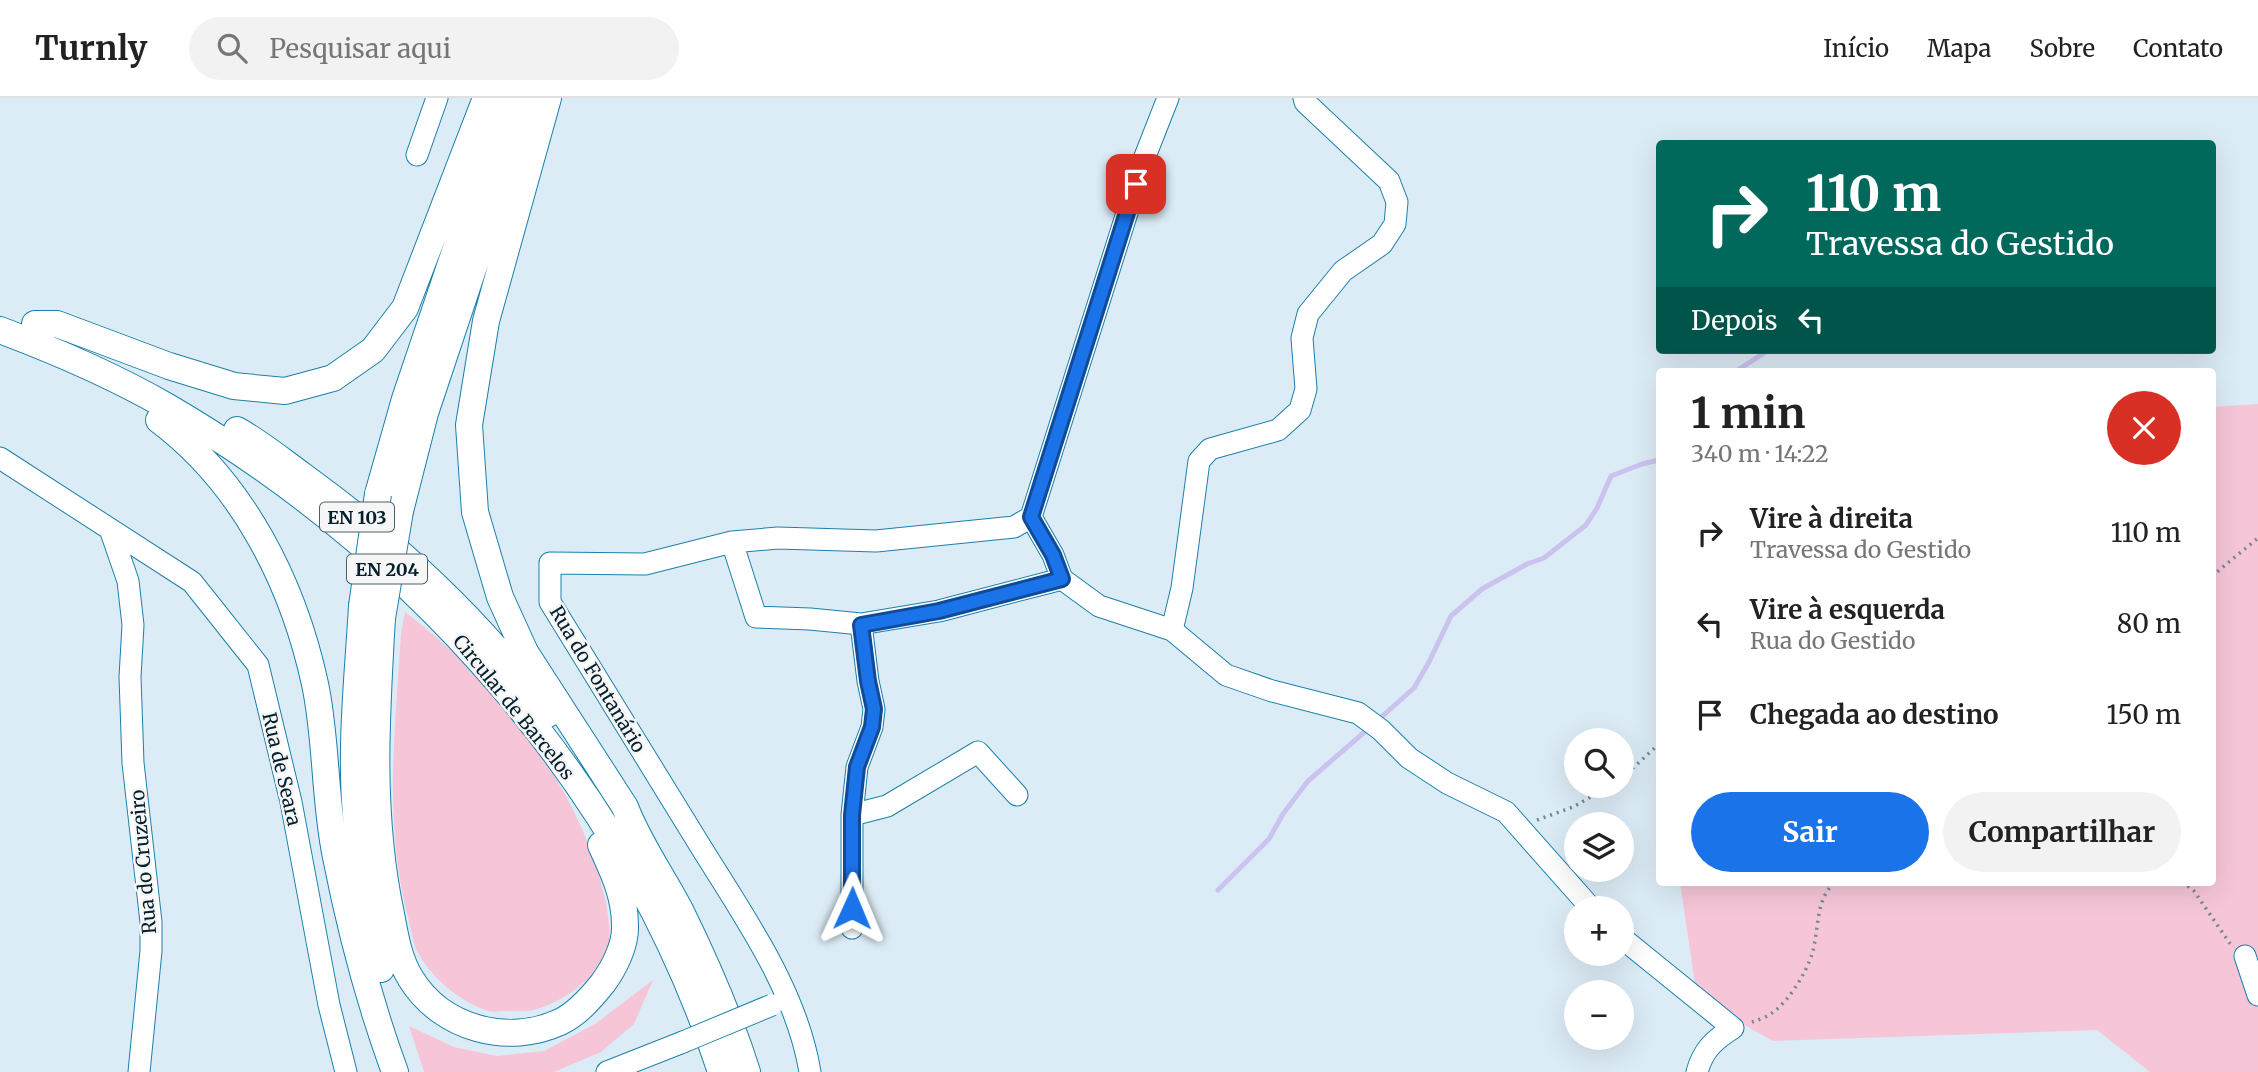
<!DOCTYPE html>
<html lang="pt">
<meta charset="utf-8">
<style>
body{margin:0;font-family:Merriweather,serif;background:#f2f2f2;color:#222;height:100vh;display:flex;flex-direction:column;font-size:26px;white-space:nowrap}
*{box-sizing:border-box;margin:0}
p{font-size:23px;color:#767676}
.icon{flex:none;width:38px;height:38px;fill:none;stroke:currentColor;stroke-width:2;stroke-linecap:round;stroke-linejoin:round}
.map{position:relative;flex:1;overflow:hidden}
.drawer{position:absolute;left:1656px;top:270px;width:560px;height:518px;display:flex;flex-direction:column;background:#fff;border-radius:7px;box-shadow:0 7px 28px #0002}
.drawer>*{flex:none}
.top-card{position:absolute;left:1656px;top:42px;width:560px;height:214px;border-radius:7px;box-shadow:0 7px 28px #0002;background:#00695c;color:#fff;overflow:hidden}
.buttons{position:absolute;left:1564px;top:630px;display:grid;gap:14px}
.buttons a{display:grid;place-items:center;width:70px;height:70px;border-radius:50%;background:#fff;box-shadow:0 7px 28px #0002;font-size:35px}
.pin{position:absolute;display:grid;place-items:center;width:60px;height:60px;color:#fff;margin:-30px;border-radius:14px;box-shadow:0 4px 10px #0006}
.me{position:absolute;width:77px;margin:-38px;rotate:1deg;stroke-linejoin:round;filter:drop-shadow(0 0 5px #0008)}
.turn{display:flex;align-items:center;gap:24px;height:147px;padding:0 35px;font-size:32px}
.turn .icon{width:91px;height:91px;stroke-width:2.5}
.turn b{display:block;font-size:49px;line-height:60px}
.then{display:flex;align-items:center;height:66px;padding:0 35px;background:#0003;gap:14px;font-size:26px}
.round{display:grid;place-items:center;flex:none;width:74px;height:74px;border-radius:37px;background:#f2f2f2}
.summary{display:flex;align-items:center;justify-content:space-between;height:119px;padding:0 35px}
h1{font-size:42px;font-weight:700;line-height:52px}
.cta{display:flex;gap:14px;margin-top:auto;padding:14px 35px}
.cta a{flex:1;height:80px;border-radius:42px;background:#1a73e8;color:#fff;font-size:28px;font-weight:700;line-height:80px;text-align:center}
.cta a+a{background:#f2f2f2;color:#222}
ul{padding:0;list-style:none}
li{display:flex;align-items:center;gap:21px;height:91px;padding:0 35px}
li div{flex:1}
li b{display:block;font-size:26px}
li em{font-style:normal}
header{display:flex;align-items:center;gap:42px;box-sizing:border-box;height:98px;padding:0 35px;background:#fff;border-bottom:2px solid #e0e0e0}
header strong{font-size:33px}
nav{display:flex;gap:38px;margin-inline-start:auto;font-size:24px}
.search{width:490px;height:63px;background:#f2f2f2;display:flex;align-items:center;gap:18px;box-sizing:border-box;padding:0 24px;border-radius:38px;color:#767676;font-size:26px}
.map>svg:first-child{display:block}
</style>
<header>
<strong>Turnly</strong>
<div class="search"><svg class="icon" aria-label="search" viewBox="0 0 24 24"><circle cx="10" cy="10" r="6"/><path d="M15 15l6 6"/></svg>Pesquisar aqui</div>
<nav><a>Início</a><a>Mapa</a><a>Sobre</a><a>Contato</a></nav>
</header>
<div class="map">
<svg width="2258" height="974" viewBox="0 0 2258 974">
<rect width="100%" height="100%" fill="#dcecf6"/>
<path fill="#f6c6d8" d="M2258,306V974H2150L2097,932L1773,943L1697,900L1680,784H2212V309Z
M405,514C492,580 578,685 603,793C607,808 612,835 608,851C600,879 560,906 533,912C525,914 515,913 506,913C500,913 492,915 485,912C458,902 429,878 416,851C412,840 410,826 407,815C384,723 395,629 401,536Z
M653,882L634,926L601,954L554,974H424L409,928L454,949L497,958L544,953L595,926Z"/>
<g fill="none" stroke-linecap="round" stroke-linejoin="round">
<path stroke="#cbc3ef" stroke-width="5" d="M1736,273L1769,252
M1378,622L1414,590L1429,564L1451,518L1482,491L1527,466L1544,460L1586,427L1597,410L1611,378L1642,366L1659,362
M1218,792L1269,741L1283,716L1308,683L1368,631"/>
<g stroke="#1b80ab" stroke-width="23">
<path id="minor" d="M1168,0L1144,61L1031,419L1053,457L1062,481L1099,508L1172,532L1226,577L1272,593L1358,615L1381,632L1409,660L1447,685L1506,714L1591,810
M417,57L437,0
M0,360L192,484L258,567L291,704L329,907L346,974
M110,431L128,483L133,527L130,579L133,665L151,824V853L139,974
M732,444L756,519L810,521L861,526L939,513L1062,481
M1172,532L1182,490L1199,363L1210,351L1278,332L1300,312L1306,291L1302,240L1308,216L1343,173L1382,146L1395,126L1397,104L1389,83L1305,4L1304,0
M852,717L887,708L978,654L1017,697
M852,830V717L857,669L872,629L874,611L868,583L861,526
M1622,840L1733,930C1714,942 1703,952 1697,974
M2245,858L2258,897
M607,974L683,944
M810,974C796,889 740,813 696,741C647,662 599,583 550,504V465L645,466L732,444L778,440L876,443L1014,429L1031,419"/>
</g>
<g stroke="#1b80ab" stroke-width="28">
<path id="major" d="M548,0L486,223L469,327L475,414L500,499L525,554L625,709C639,746 663,779 681,814C706,865 730,920 747,974
M35,226H57L169,268L234,288L285,293L333,280L373,252L405,210L486,0
M0,232C56,253 114,278 166,308C420,456 629,692 721,974
M159,322C243,385 293,485 315,586C327,642 324,702 336,759C350,830 370,906 395,974
M237,332C260,345 281,362 303,378C394,444 481,523 548,616
M378,396L405,301L507,0
M400,413L425,315L530,0
M362,508C358,577 350,648 356,717C361,769 371,821 381,871
M382,520C376,620 370,718 391,816C395,838 399,862 411,881C442,931 508,948 560,924C577,916 591,900 603,885C614,870 626,847 625,827C625,798 613,773 601,747"/>
</g>
<path stroke="#718793" stroke-width="3.5" stroke-dasharray="2 5" stroke-linecap="butt" d="M2212,478L2258,440
M1622,680L1659,646
M1537,722L1573,709L1610,688
M2182,784L2194,793L2231,847
M1752,924C1758,922 1767,919 1772,915C1789,903 1806,875 1812,856C1819,835 1815,796 1837,784"/>
<use href="#minor" stroke="#fff" stroke-width="21"/>
<use href="#major" stroke="#fff" stroke-width="26"/>
<g stroke="#1b80ab" stroke-width="23" stroke-linecap="butt">
<path id="minor-bridge" d="M683,944L772,907"/>
</g>
<g stroke="#1b80ab" stroke-width="28" stroke-linecap="butt">
<path id="major-bridge" d="M362,508L378,396
M382,520L400,413"/>
</g>
<use href="#minor-bridge" stroke="#fff" stroke-width="21"/>
<use href="#major-bridge" stroke="#fff" stroke-width="26"/>
</g>
<g fill="none" stroke-linecap="round" stroke-linejoin="round">
<g stroke="#114b97" stroke-width="18">
<path id="route" d="M852,810V717L857,669L872,629L874,611L868,583L861,527L939,513L1062,481L1053,457L1031,419L1136,86"/>
</g>
<use href="#route" stroke="#1a73e8" stroke-width="12"/>
</g>
<g text-anchor="middle" dominant-baseline="central" stroke-width="5" stroke-linejoin="round" paint-order="stroke">
<g fill="#f6f6f6" stroke="#4b6069" stroke-width="2">
<rect x="320" y="404.5" width="74" height="29" rx="5"/>
<rect x="347" y="456.5" width="80" height="29" rx="5"/>
</g>
<g font-size="18" font-weight="bold" fill="#021f2d">
<text x="357" y="419">EN 103</text>
<text x="387" y="471">EN 204</text>
</g>
<g font-size="19" fill="#021f2d" stroke="#f6f6f6">
<text transform="translate(598 581) rotate(59)">Rua do Fontanário</text>
<text transform="translate(514 609) rotate(51)">Circular de Barcelos</text>
<text transform="translate(282 671) rotate(77)">Rua de Seara</text>
<text transform="translate(143 764) rotate(-95)">Rua do Cruzeiro</text>
</g>
</g>
</svg>
<div class="buttons">
<a><svg class="icon" aria-label="search" viewBox="0 0 24 24"><circle cx="10" cy="10" r="6"/><path d="M15 15l6 6"/></svg></a>
<a><svg class="icon" aria-label="layers" viewBox="0 0 24 24"><path d="M12 4l9 5-9 5-9-5zM3 14l9 5 9-5"/></svg></a>
<a>+</a>
<a>−</a>
</div>
<div class="pin" style="left:1136px;top:86px;background:#d93025"><svg class="icon" aria-label="arrive" viewBox="0 0 24 24"><path d="M6 21V4h12l-3 4 3 4H6"/></svg></div>
<svg class="me" style="left:852px;top:810px" viewBox="-20 -20 40 40"><path d="M0-17L14 15 0 8-14 15z" fill="#1a73e8" stroke="#fff" stroke-width="4"/></svg>
<div class="top-card">
<div class="turn"><svg class="icon" aria-label="right" viewBox="0 0 24 24"><path d="M7 20v-9h11M14 6l5 5-5 5"/></svg><div><b>110 m</b>Travessa do Gestido</div></div>
<div class="then">Depois<svg class="icon" aria-label="left" viewBox="0 0 24 24"><path d="M17 20v-9H6M10 6l-5 5 5 5"/></svg></div>
</div>
<section class="drawer">
<div class="summary"><div><h1>1 min</h1><p>340 m · 14:22</p></div><a class="round" style="background:#d93025;color:#fff"><svg class="icon" aria-label="close" viewBox="0 0 24 24"><path d="M6 6l12 12M18 6L6 18"/></svg></a></div>
<ul>
<li><svg class="icon" aria-label="right" viewBox="0 0 24 24"><path d="M7 20v-9h11M14 6l5 5-5 5"/></svg><div><b>Vire à direita</b><p>Travessa do Gestido</p></div><em>110 m</em></li>
<li><svg class="icon" aria-label="left" viewBox="0 0 24 24"><path d="M17 20v-9H6M10 6l-5 5 5 5"/></svg><div><b>Vire à esquerda</b><p>Rua do Gestido</p></div><em>80 m</em></li>
<li><svg class="icon" aria-label="arrive" viewBox="0 0 24 24"><path d="M6 21V4h12l-3 4 3 4H6"/></svg><div><b>Chegada ao destino</b></div><em>150 m</em></li>
</ul>
<div class="cta"><a>Sair</a><a>Compartilhar</a></div>
</section>
</div>
